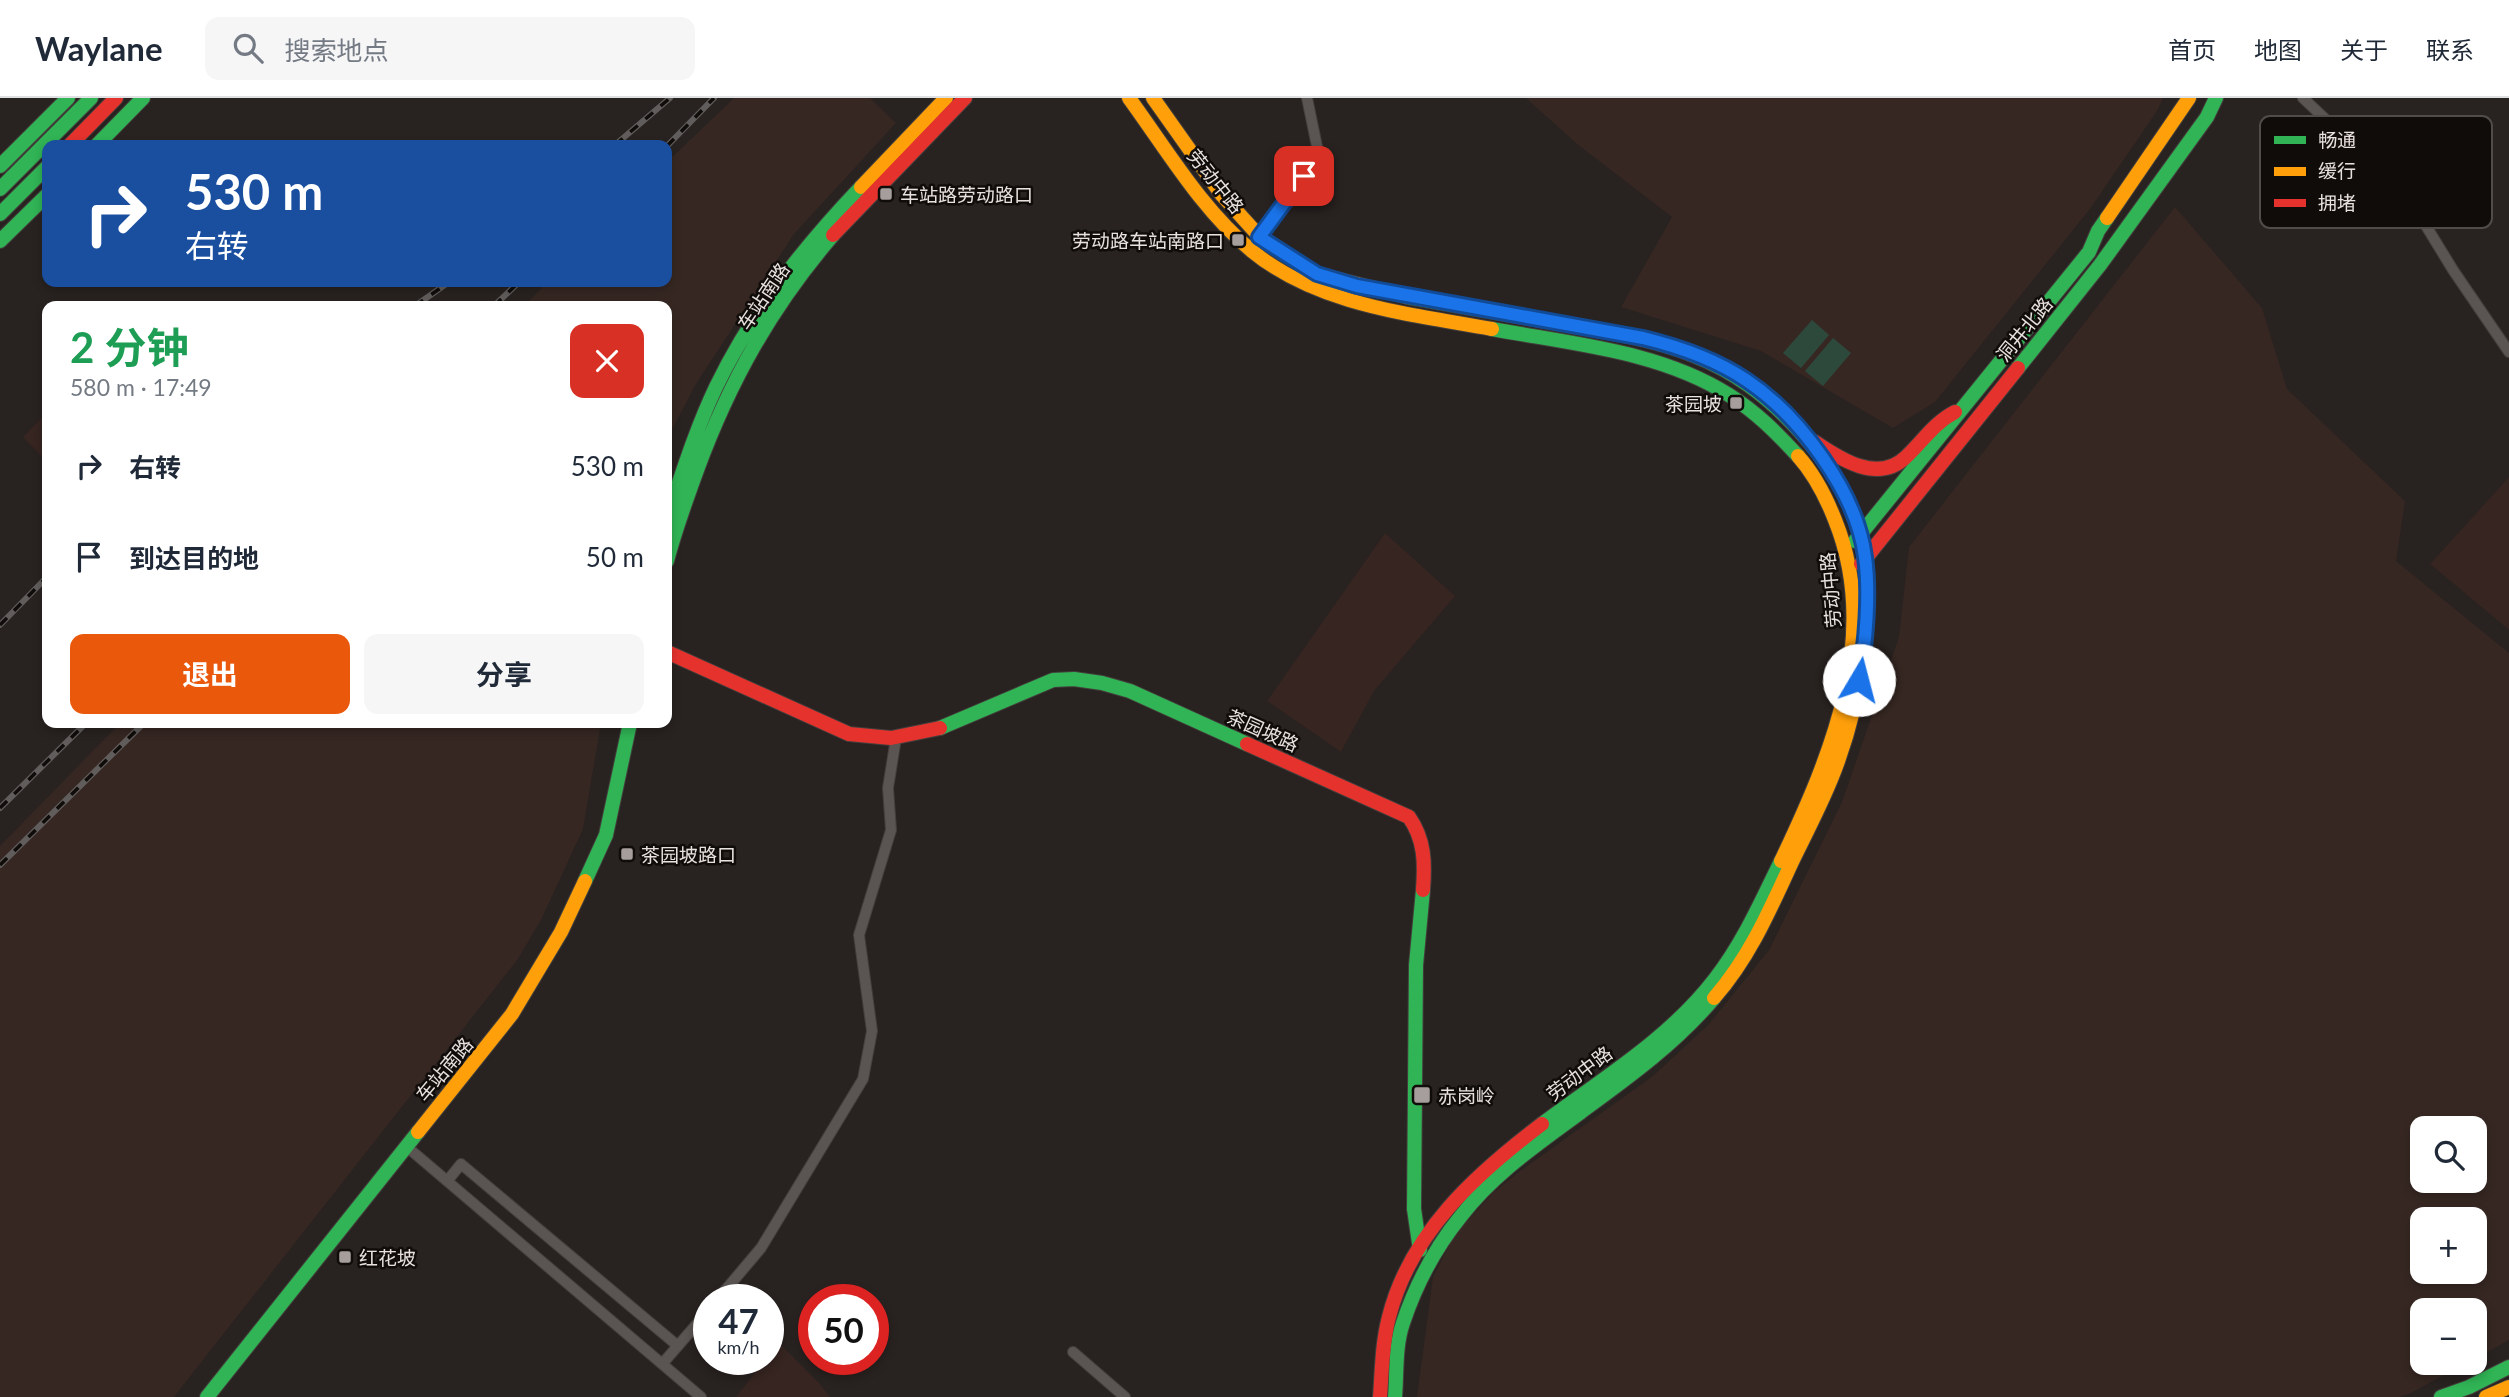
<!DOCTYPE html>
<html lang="zh">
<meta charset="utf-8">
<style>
body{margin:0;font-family:Lato,"Noto Sans SC",sans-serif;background:#f6f6f7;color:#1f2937;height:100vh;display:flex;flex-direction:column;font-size:26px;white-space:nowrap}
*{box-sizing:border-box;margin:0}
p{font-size:23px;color:#747a83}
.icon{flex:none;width:38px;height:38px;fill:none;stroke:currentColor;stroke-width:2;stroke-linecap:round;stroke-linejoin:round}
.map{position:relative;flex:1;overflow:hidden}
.drawer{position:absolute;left:42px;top:203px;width:630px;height:427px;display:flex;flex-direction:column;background:#fff;border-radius:14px;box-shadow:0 4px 10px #0003}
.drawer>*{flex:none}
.guide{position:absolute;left:42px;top:42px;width:630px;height:147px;border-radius:14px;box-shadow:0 4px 10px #0003;background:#1a4fa0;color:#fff;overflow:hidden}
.fabs{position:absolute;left:2410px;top:1018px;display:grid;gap:14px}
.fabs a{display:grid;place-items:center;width:77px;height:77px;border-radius:14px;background:#fff;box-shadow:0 4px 10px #0003;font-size:35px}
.speed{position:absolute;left:693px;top:1186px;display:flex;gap:14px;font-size:35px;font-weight:700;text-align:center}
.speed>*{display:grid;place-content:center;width:91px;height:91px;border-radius:50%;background:#fff;box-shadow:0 4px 10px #0003;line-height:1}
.speed small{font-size:18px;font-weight:400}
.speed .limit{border:10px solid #d22;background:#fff;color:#111}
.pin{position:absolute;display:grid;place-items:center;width:60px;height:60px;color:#fff;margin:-30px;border-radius:14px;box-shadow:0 4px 10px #0006}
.me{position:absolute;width:77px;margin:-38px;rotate:8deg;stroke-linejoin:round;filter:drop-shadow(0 0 5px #0008)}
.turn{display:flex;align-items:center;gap:24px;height:147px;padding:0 28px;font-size:32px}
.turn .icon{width:91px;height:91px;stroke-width:2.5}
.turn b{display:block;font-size:49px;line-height:60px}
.round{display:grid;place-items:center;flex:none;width:74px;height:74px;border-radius:14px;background:#f6f6f7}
.overview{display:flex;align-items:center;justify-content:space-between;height:119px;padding:0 28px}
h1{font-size:42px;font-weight:700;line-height:52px;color:#1e9e55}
.cta{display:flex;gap:14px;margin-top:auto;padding:14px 28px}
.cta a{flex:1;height:80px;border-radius:14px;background:#ea580c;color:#fff;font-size:28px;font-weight:700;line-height:80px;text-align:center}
.cta a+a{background:#f6f6f7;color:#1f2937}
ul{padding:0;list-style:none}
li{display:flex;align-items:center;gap:21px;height:91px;padding:0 28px}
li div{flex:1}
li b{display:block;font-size:26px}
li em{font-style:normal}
header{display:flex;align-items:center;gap:42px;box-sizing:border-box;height:98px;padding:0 35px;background:#fff;border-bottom:2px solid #e0e1e3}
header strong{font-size:33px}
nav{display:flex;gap:38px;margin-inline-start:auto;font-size:24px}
.search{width:490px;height:63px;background:#f6f6f7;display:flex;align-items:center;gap:18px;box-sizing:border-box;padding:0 24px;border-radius:14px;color:#747a83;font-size:26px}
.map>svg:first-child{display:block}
</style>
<header>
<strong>Waylane</strong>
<div class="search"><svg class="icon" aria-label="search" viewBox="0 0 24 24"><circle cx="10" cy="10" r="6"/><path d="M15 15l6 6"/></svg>搜索地点</div>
<nav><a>首页</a><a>地图</a><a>关于</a><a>联系</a></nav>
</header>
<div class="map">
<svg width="2509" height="1299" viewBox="0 0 2509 1299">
<rect width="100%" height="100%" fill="#282220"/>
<path fill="#362722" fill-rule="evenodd" d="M734,0H870L896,25L794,136L696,286L667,341V208H524L548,184H667V64Z
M1526,0H2163L2157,13L2090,111L1935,304L1893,330L1761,253L1621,209L1672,119L1577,46Z
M2175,109L2262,210L2287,291L2405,403L2396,463L2509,555V1242L2475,1261L2474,1213H2422V1265H2466L2411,1295L2399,1299H1417L1433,1179L1455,1136L1494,1094L1520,1073L1653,978L1709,926L1769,852L1842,704L1899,539L1909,449ZM2422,1031H2474V1083H2422ZM2422,1122H2474V1174H2422Z
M120,625H601L583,731L541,822L518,861L174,1299H0V748Z"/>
<path fill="#362521" d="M47,314V364L23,339Z
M2509,379V532L2430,466Z
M1385,435L1455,498L1374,593L1341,654L1267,603Z
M778,1244L820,1286L830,1299H736L765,1262H768V1257Z"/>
<path fill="#2d493c" d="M1812,222L1829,237L1801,270L1783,255Z
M1833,240L1851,255L1823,288L1805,273Z"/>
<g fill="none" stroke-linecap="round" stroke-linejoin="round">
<g stroke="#433f3c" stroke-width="12">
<path id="street" d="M2303,0L2409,100L2453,172L2509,254
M1251,152L1319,58L1307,0
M413,1054L701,1299
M448,1082L461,1066L678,1248
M717,1202L761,1150L863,981L872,933L859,837L891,732L888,690L896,640
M1073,1254L1125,1299
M663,1265L709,1212"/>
</g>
<g stroke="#433f3c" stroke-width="16">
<path id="fast" d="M97,47L143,0
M0,68L68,0
M0,91L91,0
M0,116L47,69
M0,143L47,97
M1408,199C1459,208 1510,217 1561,226C1663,243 1730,255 1802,336C1827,364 1848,396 1859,432
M1492,231C1572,246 1660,253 1729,297C1756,314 1777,335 1798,358
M2018,270L2100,167L2207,19L2216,0
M667,420C682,376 696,331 716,289C752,214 804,149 861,89
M1855,443L2089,154L2098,133L2107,120
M667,463C675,432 686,402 697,372C730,283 771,209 833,137
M940,630L1053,582L1074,581L1102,585L1130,593L1247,646
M585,783L606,737L630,625
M1542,1026C1602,981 1669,941 1715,881C1743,845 1761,804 1781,763
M1420,1152L1414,1111L1416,867L1423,792
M207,1299L418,1034
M1395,1299C1397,1275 1395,1248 1403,1225C1416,1186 1435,1150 1461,1118C1493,1076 1539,1045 1581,1014C1629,979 1676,945 1714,900
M2441,1299L2469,1289L2509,1269"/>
</g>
<g stroke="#433f3c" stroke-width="16">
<path id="slow" d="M1129,0C1167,52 1202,112 1252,153C1319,208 1411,216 1492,231
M1153,0L1221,96L1260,139L1317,176L1408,199
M861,89L946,0
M2107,120L2189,0
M1781,763C1831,658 1882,538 1835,422C1826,399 1814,376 1798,358
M1714,900C1749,860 1769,814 1791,766C1805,737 1820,709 1832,679C1859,612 1880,502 1859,432
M418,1034L512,916L561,834L585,783
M2486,1299L2509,1289"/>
</g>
<g stroke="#433f3c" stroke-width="16">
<path id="jam" d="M70,47L116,0
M833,137L965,0
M1815,344C1840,361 1878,386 1906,359C1923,343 1934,325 1955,314
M1861,466L2018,270
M667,554L849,636L891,640L940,630
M1247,646L1409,719C1425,742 1425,765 1423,792
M1380,1299C1382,1273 1382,1245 1389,1219C1410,1135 1476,1076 1542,1026"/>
</g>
<use href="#street" stroke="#5a5452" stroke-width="10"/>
<use href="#fast" stroke="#30b455" stroke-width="14"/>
<use href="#slow" stroke="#ff9f0a" stroke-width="14"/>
<use href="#jam" stroke="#e5322d" stroke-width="14"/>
<g stroke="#605d5c" stroke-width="6">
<path id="rail" d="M615,47L670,0
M667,48L714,0
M415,208L449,184
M494,208L519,184
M0,527L47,479
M0,710L86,625
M0,767L144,625"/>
</g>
<use href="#rail" stroke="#100c0a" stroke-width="3.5" stroke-dasharray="10" stroke-linecap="butt"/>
</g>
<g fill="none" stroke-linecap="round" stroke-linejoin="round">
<g stroke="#114b97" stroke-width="18">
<path id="route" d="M1304,78L1259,139L1317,176L1357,188L1643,240C1680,249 1715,261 1746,282C1800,318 1857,395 1865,459C1870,495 1866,546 1859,582"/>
</g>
<use href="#route" stroke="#1a73e8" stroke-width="12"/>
</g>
<g fill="#a59e9c" stroke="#100c0a" stroke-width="2.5">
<rect x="879" y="89" width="14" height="14" rx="3.5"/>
<rect x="1231" y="135" width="14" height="14" rx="3.5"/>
<rect x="1729" y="298" width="14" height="14" rx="3.5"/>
<rect x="620" y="749" width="14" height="14" rx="3.5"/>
<rect x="1413" y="988" width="18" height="18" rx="3.5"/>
<rect x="338" y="1152" width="14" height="14" rx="3.5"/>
</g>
<g text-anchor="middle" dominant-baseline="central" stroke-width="5" stroke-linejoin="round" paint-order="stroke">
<g font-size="19" fill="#e8e1de" stroke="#100c0a">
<text transform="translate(1216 83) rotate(51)">劳动中路</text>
<text transform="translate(763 198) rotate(-56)">车站南路</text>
<text transform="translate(2024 231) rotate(-51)">洞井北路</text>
<text transform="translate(1830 492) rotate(-95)">劳动中路</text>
<text transform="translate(1263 632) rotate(24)">茶园坡路</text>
<text transform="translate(444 971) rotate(-50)">车站南路</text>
<text transform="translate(1579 975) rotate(-37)">劳动中路</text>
</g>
<g font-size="19" fill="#e8e1de" stroke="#100c0a" text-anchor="start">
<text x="900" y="96">车站路劳动路口</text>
<text x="1224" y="142" text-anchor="end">劳动路车站南路口</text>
<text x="1722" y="305" text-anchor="end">茶园坡</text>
<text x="641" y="756">茶园坡路口</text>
<text x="1438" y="997">赤岗岭</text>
<text x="359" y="1159">红花坡</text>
</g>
</g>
<rect x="2260" y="18" width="232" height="112" rx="10" fill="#100c0a" stroke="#514c4a" stroke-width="2"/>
<rect x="2274" y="38" width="32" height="8" fill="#30b455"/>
<rect x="2274" y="69" width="32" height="9" fill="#ff9f0a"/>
<rect x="2274" y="101" width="32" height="8" fill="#e5322d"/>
<g font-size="19" fill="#e8e1de">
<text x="2318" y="49">畅通</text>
<text x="2318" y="80">缓行</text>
<text x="2318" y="112">拥堵</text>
</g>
</svg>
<div class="fabs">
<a><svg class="icon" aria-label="search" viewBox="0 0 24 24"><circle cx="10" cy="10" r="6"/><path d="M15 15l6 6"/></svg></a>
<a>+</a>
<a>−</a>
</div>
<div class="speed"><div>47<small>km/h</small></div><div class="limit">50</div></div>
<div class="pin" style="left:1304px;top:78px;background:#d93025"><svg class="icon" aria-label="arrive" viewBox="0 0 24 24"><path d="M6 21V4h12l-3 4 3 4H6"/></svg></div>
<svg class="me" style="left:1859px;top:582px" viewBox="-20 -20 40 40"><circle r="19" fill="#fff"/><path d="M0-13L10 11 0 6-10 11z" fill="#1a73e8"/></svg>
<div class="guide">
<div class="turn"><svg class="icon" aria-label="right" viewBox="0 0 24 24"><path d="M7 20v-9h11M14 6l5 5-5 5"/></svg><div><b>530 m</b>右转</div></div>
</div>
<section class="drawer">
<div class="overview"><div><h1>2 分钟</h1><p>580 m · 17:49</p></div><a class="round" style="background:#d93025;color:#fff"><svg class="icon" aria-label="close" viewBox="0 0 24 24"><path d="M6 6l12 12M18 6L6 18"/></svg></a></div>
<ul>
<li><svg class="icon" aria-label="right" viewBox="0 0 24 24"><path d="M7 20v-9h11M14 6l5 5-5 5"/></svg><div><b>右转</b></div><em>530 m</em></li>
<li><svg class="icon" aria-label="arrive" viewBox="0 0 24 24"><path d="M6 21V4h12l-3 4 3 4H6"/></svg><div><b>到达目的地</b></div><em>50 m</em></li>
</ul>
<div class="cta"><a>退出</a><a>分享</a></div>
</section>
</div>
